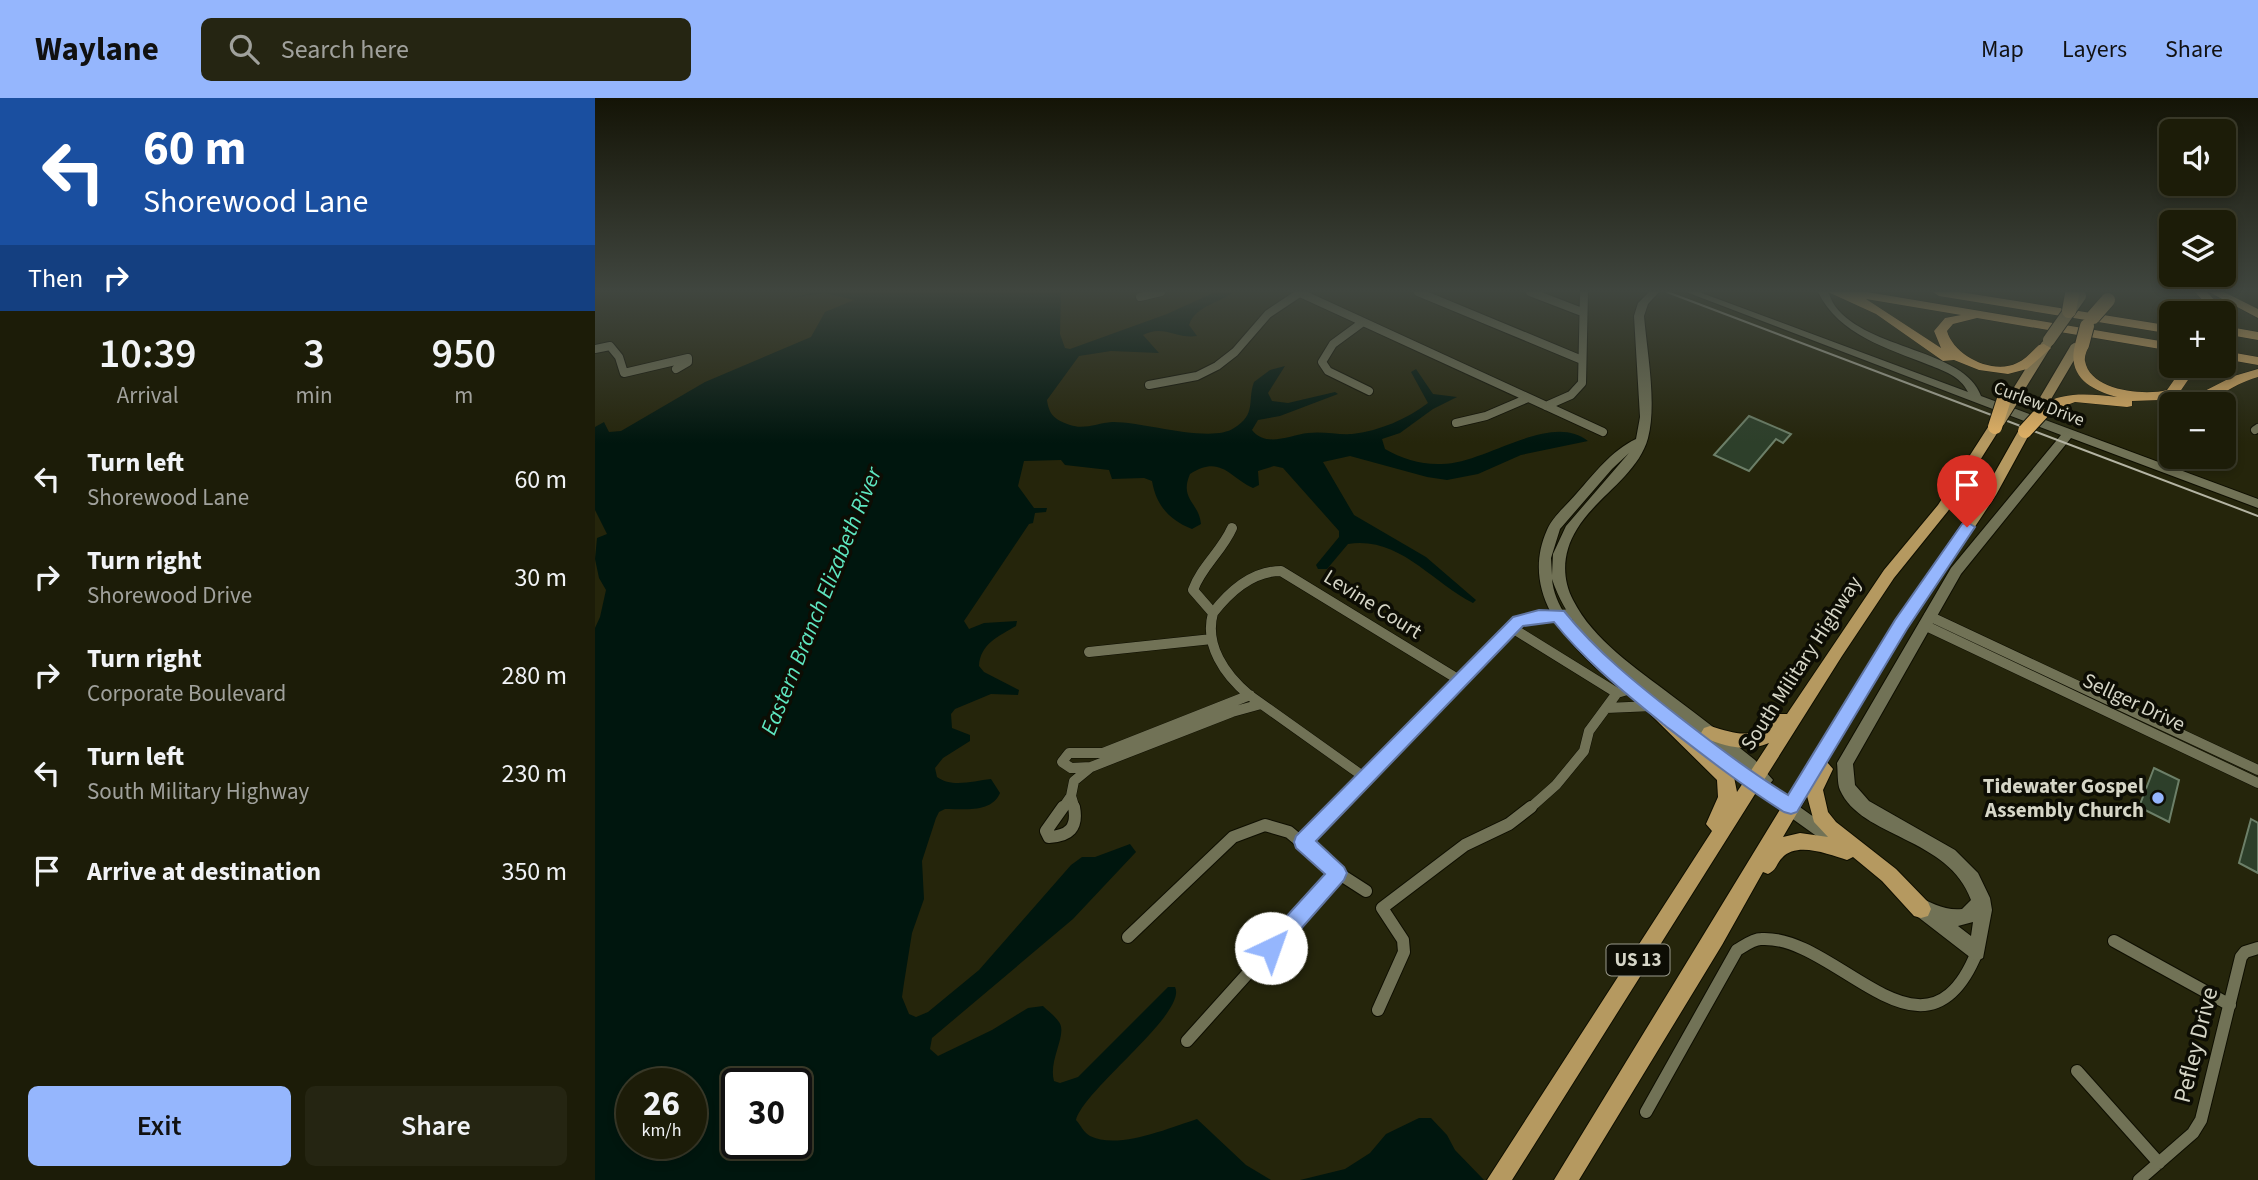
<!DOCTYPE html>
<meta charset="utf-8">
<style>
body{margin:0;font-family:"Source Sans 3",sans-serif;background:#252512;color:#f1f3f6;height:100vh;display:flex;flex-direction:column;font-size:26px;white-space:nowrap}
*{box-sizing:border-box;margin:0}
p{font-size:23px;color:#a0a19c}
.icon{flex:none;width:38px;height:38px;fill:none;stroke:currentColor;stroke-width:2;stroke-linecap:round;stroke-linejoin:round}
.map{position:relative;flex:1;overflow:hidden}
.panel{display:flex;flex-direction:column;background:#1c1c08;width:595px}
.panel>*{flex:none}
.hud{background:#1a4fa0;color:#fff;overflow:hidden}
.tools{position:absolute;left:1564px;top:21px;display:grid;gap:14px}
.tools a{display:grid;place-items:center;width:77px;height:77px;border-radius:10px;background:#1c1c08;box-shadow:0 4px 10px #0003,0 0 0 2px #3a3a29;font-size:35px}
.speed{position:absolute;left:21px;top:970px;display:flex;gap:14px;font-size:35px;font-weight:700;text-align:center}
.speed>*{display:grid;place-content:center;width:91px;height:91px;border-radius:50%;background:#1c1c08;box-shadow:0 4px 10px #0003,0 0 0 2px #3a3a29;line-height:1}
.speed small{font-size:18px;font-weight:400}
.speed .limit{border:4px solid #111;border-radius:10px;background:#fff;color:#111}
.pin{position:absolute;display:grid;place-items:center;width:60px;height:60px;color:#fff;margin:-72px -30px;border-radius:50% 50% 50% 0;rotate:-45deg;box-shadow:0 0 7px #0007}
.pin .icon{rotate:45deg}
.me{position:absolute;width:77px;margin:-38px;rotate:42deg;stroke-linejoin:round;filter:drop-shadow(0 0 5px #0008)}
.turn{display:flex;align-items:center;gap:24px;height:147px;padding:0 28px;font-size:32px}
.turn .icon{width:91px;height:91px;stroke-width:2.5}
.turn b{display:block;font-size:49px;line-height:60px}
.then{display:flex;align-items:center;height:66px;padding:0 28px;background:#0003;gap:14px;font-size:26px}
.eta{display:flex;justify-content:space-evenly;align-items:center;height:119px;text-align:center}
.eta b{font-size:42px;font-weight:600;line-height:49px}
.button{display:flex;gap:14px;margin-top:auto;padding:14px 28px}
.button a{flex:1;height:80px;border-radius:10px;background:#95b6fd;color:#111;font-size:28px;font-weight:600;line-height:80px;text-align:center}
.button a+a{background:#252512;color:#f1f3f6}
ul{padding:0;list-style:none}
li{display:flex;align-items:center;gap:21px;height:98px;padding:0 28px}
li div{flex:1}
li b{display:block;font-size:26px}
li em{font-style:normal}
header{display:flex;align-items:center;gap:42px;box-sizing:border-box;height:98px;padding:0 35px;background:#95b6fd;color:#111}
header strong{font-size:33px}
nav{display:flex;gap:38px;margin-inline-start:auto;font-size:24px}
.search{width:490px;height:63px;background:#252512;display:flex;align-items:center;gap:18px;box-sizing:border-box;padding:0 24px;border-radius:10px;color:#a0a19c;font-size:26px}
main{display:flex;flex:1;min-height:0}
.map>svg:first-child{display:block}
</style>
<header>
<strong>Waylane</strong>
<div class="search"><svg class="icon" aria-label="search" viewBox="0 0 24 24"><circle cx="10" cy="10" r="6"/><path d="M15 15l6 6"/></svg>Search here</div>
<nav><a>Map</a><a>Layers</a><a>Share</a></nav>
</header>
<main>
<section class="panel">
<div class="hud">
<div class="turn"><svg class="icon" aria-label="left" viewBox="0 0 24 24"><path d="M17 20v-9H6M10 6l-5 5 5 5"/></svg><div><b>60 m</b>Shorewood Lane</div></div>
<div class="then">Then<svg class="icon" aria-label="right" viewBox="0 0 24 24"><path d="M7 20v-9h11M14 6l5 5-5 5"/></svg></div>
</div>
<div class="eta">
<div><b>10:39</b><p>Arrival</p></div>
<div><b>3</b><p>min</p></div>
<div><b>950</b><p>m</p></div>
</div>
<ul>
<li><svg class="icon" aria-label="left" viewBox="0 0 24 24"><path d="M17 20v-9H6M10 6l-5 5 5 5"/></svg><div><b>Turn left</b><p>Shorewood Lane</p></div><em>60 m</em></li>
<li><svg class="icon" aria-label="right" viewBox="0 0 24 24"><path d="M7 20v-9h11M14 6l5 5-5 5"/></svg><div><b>Turn right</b><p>Shorewood Drive</p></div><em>30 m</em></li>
<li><svg class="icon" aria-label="right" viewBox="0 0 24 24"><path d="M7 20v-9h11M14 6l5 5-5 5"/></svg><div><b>Turn right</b><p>Corporate Boulevard</p></div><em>280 m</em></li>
<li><svg class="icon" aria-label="left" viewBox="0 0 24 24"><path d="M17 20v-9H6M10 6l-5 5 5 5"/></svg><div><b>Turn left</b><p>South Military Highway</p></div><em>230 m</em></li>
<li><svg class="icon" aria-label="arrive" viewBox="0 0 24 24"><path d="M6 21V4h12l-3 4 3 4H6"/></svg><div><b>Arrive at destination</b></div><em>350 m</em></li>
</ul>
<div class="button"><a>Exit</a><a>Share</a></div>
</section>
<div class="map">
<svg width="1663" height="1082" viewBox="0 0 1663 1082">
<rect width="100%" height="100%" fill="#25250b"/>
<path fill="#00160e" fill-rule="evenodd" d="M221,194H466L465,236L470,250L475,251L572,216L620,194H639C625,205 601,207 594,227L602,238C581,241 568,226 548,237L564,255L516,253L484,258L452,302C454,317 460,322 475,327C489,332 503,325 517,324C546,323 616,346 639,330C662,316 652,303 659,284L675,272L690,268L673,295L677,303L693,305L740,294L743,296L685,318L663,322L657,332C671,350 695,337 713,335C728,333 743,337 757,336C784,333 812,321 833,305L816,274L821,271L838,296L862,299L838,311L805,335L787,341L790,351C807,361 827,367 847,366C892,365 956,313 993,343L926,357L883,376L852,382L832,379L755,358L728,364L759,417L831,459L881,502L878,505C837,485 805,438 753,446L732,471H723L721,467L744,439V433L688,370L679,368L663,373L664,387L658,390C635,380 626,356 595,376C584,402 604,404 606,426L597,431C574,422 561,407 557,383L549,380L517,381L514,372L470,367L466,362L429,363L423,388L439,410H452L451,414L440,415L438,425L434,426L369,523L374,531L389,525L422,523L421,528C404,538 385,546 384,568L389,574L424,592L423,597L396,596L360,611L356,616L357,630L375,637V643L348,660L340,670L342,679C357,690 378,683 396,681L405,695C397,715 369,711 350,711L344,714L341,720L327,763L329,801L317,835L309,885L307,899L314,916L321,919L333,914L384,872L476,767L487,759H500L535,746L541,754L478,821L337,940L335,951L343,958L397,932L433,910L448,908C453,913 460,918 464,924C473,936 453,962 459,983L465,985L483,979L573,889H580C593,915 490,990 481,1022C485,1026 489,1035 495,1038C523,1052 574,1030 602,1021L651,1067L676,1082H0V530L5,519L11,492L4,480L0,461L2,440L12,436L0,412V329L9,324L14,334L26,333L110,284L216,239L230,214L259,202L229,195L196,200ZM37,985H96V1045H37ZM142,985H201V1045H142Z
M824,1020H836L852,1037L860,1052L889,1082H705L750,1071L775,1055L791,1036Z"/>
<path fill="#2d3f2a" stroke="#6c7f68" stroke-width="2" d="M1154,318L1196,336L1188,345L1181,341L1154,373L1119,357Z
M1559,670L1584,682L1574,724L1544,709Z
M1656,721L1663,725V775L1644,765Z"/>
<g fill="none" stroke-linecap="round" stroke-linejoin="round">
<g stroke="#0e0e00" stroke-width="10">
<path id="street-far2" d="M703,194L1008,334
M823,194L987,262
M935,194L987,214
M545,199L566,194
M768,224L738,246L727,264L733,273L774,293
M0,251L15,248L24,259L29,275L93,260V264L81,271
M554,287L602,278L622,268L640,254L673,216L706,194
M951,308L976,297L987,285L989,194
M861,325L891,318L933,300
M1660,332L1663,330"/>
</g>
<g stroke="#0e0e00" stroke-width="11">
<path id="street-far1" d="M637,430C627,453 606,469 598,492L618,515C609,547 630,577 654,597L772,681
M618,515C635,493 657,473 686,473L866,583
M1334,518L1663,672
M1329,527L1663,685
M917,530L1022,595
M494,554L617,541
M655,597L508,655H474L467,664L476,670L496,669L637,614L666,606
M1011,610L1058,608
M476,698L479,683L496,669
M467,711L476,698L480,711
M740,711L923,524L944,518L979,516
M934,711L961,687L989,653L994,633L1022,595L1039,590"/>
</g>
<g stroke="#0e0e00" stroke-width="14">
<path id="street" d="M468,709L451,733L454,739C474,738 483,730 479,709
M708,744L742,709
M533,839L638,739L670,727L694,734L743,775L771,793
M1519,843L1635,907
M783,912L809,854L808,842L787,810L870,747L914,726L936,709
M592,943L743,775
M1482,973L1564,1065
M1051,1014L1142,852C1149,848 1158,841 1166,841C1242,836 1330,983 1382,854
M1544,1082L1598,1035L1606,1022L1646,859L1650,854L1663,850"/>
</g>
<g stroke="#0e0e00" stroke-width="2">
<path id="secondary" d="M1054,194H1064L1053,206L1049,218C1052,254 1062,306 1053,340C1043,377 1001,399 982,431C968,453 966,479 978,502C998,542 1042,571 1076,597C1105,619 1133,640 1160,662L1178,682L1174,687L1247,739L1249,744L1247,749L1241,752L1111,659L1108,654L1111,649L1116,647L1125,652C1065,604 982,556 957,481C961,532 1035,582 1072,611L1074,615L1072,619L1067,621L1062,619C1007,577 916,513 952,432C958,418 972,407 982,395C1000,375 1016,353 1041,341L1045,319L1039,218L1043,205ZM1034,355L971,428L958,456L957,477L956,460L965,431L1017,371Z
M1091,194H1104L1373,294C1365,278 1349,273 1334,267C1292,250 1244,237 1223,194H1233C1235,198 1237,204 1240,208C1272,252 1370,251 1386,298L1663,401V410L1476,340L1366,476L1258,666L1260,687L1274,703L1360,752L1383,775L1395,800L1397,812L1388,860L1382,863L1376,860L1314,812L1311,806L1314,800L1320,798C1336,804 1349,813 1367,811L1376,802C1354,739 1266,740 1245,692C1242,685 1243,673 1242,665L1356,470L1466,337ZM1378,824L1376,838L1363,828Z"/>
</g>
<g stroke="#0e0e00" stroke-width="2">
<path id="primary" d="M1453,240L1459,244L1425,299L1419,303L1415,302L1413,299L1447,244Z
M1482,243L1488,247L1452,308L1446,312L1442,311L1440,308L1476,247Z
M1400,325L1406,329L1353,413L1299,480L1247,558L917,1082H892L1117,733L1111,726L1123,699L1122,682L1052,613L1050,608L1052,603L1058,601L1064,603L1132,667L1139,679L1142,694L1174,645C1151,655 1131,648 1109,640L1106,635L1109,630L1115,628C1145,637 1160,643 1181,616H1192L1289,472L1343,407L1395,326Z
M1430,329L1436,333L1401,397L1312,531L1232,664L1238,671L1228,692L1233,714L1241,724L1301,771L1333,804L1336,811L1333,818L1326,820L1319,818L1287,783L1258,759L1252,762C1235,757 1202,743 1187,760C1181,766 1182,772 1173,776L1168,774L1127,847L984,1082H959L1300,523L1390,392L1425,330ZM1212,698L1219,724L1233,739L1205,735L1188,739Z"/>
</g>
<g stroke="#0e0e00" stroke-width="1">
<path id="highway" d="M1233,194H1272L1577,245V253L1382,220L1358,226L1352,233C1359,258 1398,277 1422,265C1431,261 1437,253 1444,247L1449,246L1456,250L1432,271L1413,276L1384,272L1359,262L1348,263L1281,216ZM1271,201L1366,217L1350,220L1339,233L1346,250Z
M1338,194H1365L1577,228V236L1344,198Z
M1600,194H1612L1622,205L1620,215H1608L1610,205Z
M1614,194H1629L1663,211V220Z
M1629,228L1663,234V242L1629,236Z
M1487,243L1494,247C1492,252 1489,259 1490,263C1495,293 1550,298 1572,292L1579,282L1572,268L1577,265V268H1585L1593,282L1582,298L1565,302L1537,303V308L1532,309L1480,304L1456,313H1446V307C1470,293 1495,296 1522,299C1495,292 1472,278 1480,247Z
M1629,253L1663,259V267L1629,261Z
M1663,271V279C1630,288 1622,308 1584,306L1639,278Z"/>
</g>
<use href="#street-far2" stroke="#717256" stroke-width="8"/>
<use href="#street-far1" stroke="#717256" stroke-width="10"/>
<use href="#street" stroke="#717256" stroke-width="12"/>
<use href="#secondary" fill="#717256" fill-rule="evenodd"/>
<use href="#primary" fill="#b59960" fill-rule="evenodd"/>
<use href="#highway" fill="#e3b366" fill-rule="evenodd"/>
<path stroke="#b4b4a3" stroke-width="2" d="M1072,194L1663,418"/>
<g stroke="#0e0e00" stroke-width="14" stroke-linecap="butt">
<path id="primary-bridge" d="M1454,242L1485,198
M1404,323L1419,299"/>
</g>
<g stroke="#0e0e00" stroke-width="16" stroke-linecap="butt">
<path id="highway-bridge" d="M1474,213L1477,196
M1498,219L1513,202
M1487,247L1492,228
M1400,329L1411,295
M1430,333L1451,310"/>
</g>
<use href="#primary-bridge" stroke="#b59960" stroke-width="12"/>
<use href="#highway-bridge" stroke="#e3b366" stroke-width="14"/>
</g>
<linearGradient id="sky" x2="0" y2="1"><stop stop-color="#141406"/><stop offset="0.56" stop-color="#40463f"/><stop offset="1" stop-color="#40463f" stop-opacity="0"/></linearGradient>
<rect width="1663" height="345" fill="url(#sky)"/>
<path fill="#95b6fd" stroke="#6176a4" stroke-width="2" d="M1372,424L1380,429L1312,531L1202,714L1196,716L1189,714C1146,687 1108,657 1068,626C1029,594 990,563 959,524L928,528L721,743L749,769L752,775L749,782L683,857L676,860L669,857L666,850L669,843L730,776L701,750L699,744L701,738L918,519L944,512L969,513C1002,554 1042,586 1083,618C1119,646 1154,673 1193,697L1300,522L1367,426Z"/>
<circle fill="#95b6fd" stroke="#0d0d04" stroke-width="2.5" cx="1563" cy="700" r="7"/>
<g text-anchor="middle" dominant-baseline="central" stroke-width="7" stroke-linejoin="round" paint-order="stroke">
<g font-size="18" fill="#d6d6c7" stroke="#0d0d04">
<text transform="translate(1444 306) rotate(21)">Curlew Drive</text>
</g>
<rect fill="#0d0d04" stroke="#9a9a8c" stroke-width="2" x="1011.5" y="846.5" width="63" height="31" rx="5"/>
<g font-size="19" font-weight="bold" fill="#d6d6c7">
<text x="1043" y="862">US 13</text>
</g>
<g font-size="21" fill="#d6d6c7" stroke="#0d0d04">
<text transform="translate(778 506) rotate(32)">Levine Court</text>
<text transform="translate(1206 565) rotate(-57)">South Military Highway</text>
<text transform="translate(1539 604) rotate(25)">Sellger Drive</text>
</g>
<g font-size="21" font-weight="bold" fill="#d6d6c7" stroke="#0d0d04" text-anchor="end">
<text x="1549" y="688">Tidewater Gospel<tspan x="1549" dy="24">Assembly Church</tspan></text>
</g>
<g font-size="23" font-style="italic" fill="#5ee6c0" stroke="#0d0d04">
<text transform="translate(226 503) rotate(-68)">Eastern Branch Elizabeth River</text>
</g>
<g font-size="24" fill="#d6d6c7" stroke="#0d0d04">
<text transform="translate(1601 947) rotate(-76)">Pefley Drive</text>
</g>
</g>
</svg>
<div class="tools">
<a><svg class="icon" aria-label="sound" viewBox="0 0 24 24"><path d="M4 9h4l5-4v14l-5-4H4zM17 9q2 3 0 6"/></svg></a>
<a><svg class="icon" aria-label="layers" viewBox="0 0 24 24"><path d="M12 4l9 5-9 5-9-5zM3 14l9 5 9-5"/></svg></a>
<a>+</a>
<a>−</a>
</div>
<div class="speed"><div>26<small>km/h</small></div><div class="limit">30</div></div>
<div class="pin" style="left:1372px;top:429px;background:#d93025"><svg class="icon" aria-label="arrive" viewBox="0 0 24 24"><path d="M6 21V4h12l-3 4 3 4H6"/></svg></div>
<svg class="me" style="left:676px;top:850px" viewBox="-20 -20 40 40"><circle r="19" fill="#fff"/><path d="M0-13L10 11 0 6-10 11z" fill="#95b6fd"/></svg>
</div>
</main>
